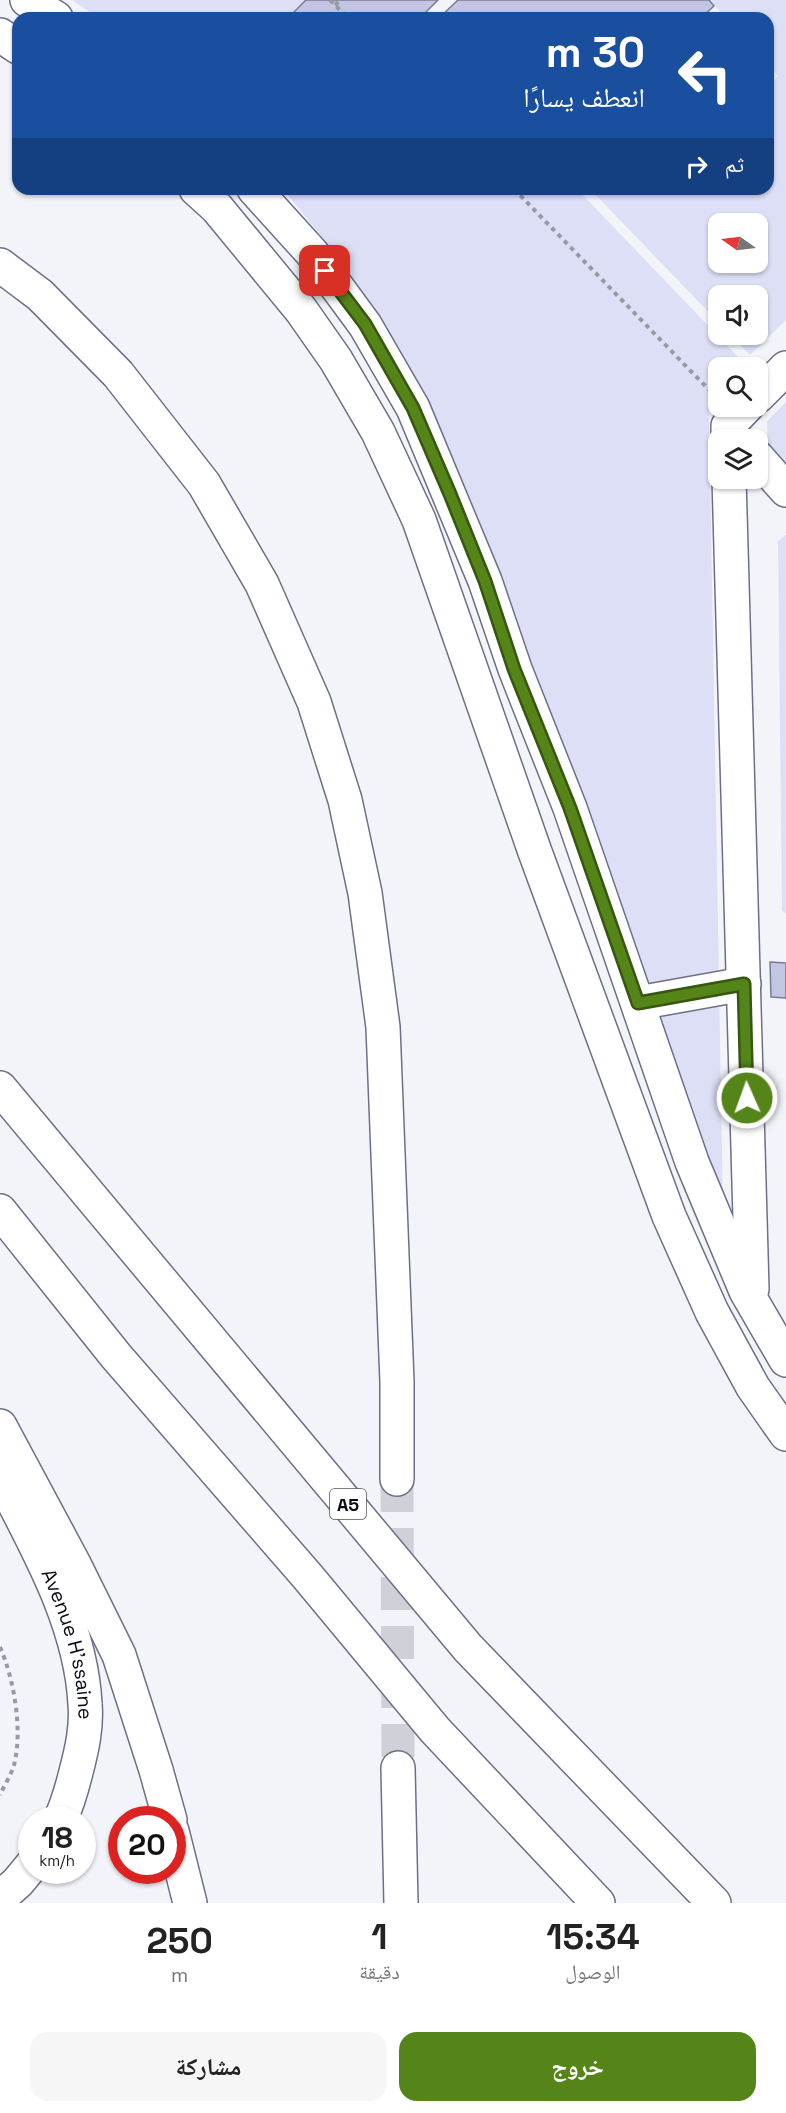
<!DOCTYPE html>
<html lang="ar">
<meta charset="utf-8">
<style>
body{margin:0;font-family:"Space Grotesk","Noto Naskh Arabic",sans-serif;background:#f6f6f6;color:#222;direction:rtl;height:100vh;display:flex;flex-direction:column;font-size:22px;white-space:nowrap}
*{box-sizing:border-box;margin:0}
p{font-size:20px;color:#767676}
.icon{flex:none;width:33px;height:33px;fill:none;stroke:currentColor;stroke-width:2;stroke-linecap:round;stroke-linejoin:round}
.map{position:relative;height:1903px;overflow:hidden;direction:ltr}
.sheet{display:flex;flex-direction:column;background:#fff;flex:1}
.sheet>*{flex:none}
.top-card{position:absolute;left:12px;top:12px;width:762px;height:183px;border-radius:18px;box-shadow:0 2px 4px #0004;direction:rtl;background:#1a4fa0;color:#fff;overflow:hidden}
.needle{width:39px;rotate:284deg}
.controls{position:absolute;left:708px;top:213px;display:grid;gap:12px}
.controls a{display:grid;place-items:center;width:60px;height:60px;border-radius:12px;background:#fff;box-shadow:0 2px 4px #0004;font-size:30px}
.speed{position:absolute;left:18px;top:1806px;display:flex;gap:12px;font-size:30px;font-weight:700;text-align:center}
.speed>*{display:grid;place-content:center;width:78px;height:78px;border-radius:50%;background:#fff;box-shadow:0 2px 4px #0004;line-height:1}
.speed small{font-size:15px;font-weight:400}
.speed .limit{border:9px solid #d22;background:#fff;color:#111}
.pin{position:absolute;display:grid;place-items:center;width:51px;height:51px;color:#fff;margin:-26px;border-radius:12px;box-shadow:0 3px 9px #0006}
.me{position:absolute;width:66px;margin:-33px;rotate:358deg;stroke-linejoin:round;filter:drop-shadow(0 0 4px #0008)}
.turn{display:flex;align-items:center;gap:21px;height:126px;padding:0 30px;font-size:27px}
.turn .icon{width:78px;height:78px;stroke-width:2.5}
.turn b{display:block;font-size:42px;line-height:51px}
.then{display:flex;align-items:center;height:57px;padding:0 30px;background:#0003;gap:12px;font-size:22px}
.eta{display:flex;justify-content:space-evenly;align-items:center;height:102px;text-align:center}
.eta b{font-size:36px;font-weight:700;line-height:42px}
.primary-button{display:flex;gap:12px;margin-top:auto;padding:12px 30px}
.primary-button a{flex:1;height:69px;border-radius:18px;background:#558518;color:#fff;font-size:24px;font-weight:700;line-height:69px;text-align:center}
.primary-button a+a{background:#f6f6f6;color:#222}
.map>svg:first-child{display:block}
</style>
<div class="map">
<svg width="786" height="1903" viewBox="0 0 786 1903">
<rect width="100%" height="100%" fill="#f3f4fa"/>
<path fill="#dddff6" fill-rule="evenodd" d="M72,0H395L412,18H98Z
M709,0H786V320L750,355L730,335L758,334V296H718V322L590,189H768V87L778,76L768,65V18H726ZM718,224H758V262H718Z
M283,189H577L743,362L737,367L718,368V386L709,407L723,1212L550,729L472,503L445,443L372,309L334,252Z
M786,402V469L768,450L767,421Z
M786,535V913L782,911L778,541Z"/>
<path fill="#c3c6e3" stroke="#797b96" stroke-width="1.5" d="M306,0H438L420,18H288Z
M458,0H709L714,6L701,18H439Z
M770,962L786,963V998L771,997Z"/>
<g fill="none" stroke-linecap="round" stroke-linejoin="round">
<path stroke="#d0d1d8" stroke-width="33" stroke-dasharray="33 16" stroke-linecap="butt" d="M397,1479L398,1768"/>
<g stroke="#6d6f89" stroke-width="36">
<g id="minor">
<path d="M27,0L56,18"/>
<path d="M0,35L18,47"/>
<path d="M196,189L217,208L301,310L336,360L378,432L419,520L535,852L669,1216L712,1312L753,1387L786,1434"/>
<path d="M254,189L312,253L365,325L413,408L485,581L515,669L570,808L692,1162L746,1291L786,1360"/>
<path d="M758,396L786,368"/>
<path d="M728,440V426L747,406"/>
<path d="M758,458L786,490"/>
<path d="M729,478L752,1289"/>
<path d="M638,1003L744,984"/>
<path id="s1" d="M0,1476C36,1546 81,1623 85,1704C87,1727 82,1749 76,1772C72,1788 68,1804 60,1820"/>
<path d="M0,1898L18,1882L32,1865"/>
</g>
</g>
<g stroke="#6d6f89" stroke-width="36">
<path id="highway" d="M0,265L40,295L118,374L204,484L262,584L314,702L345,800L365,893L383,1027L397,1382V1479
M0,1088L468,1648L714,1903
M0,1211L116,1356L308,1577L435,1730L598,1903
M0,1426L74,1564L119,1655L156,1770L170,1820
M398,1768L401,1903
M172,1831L190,1903"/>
</g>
<path stroke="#999aa1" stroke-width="4" stroke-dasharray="4.5 4.5" stroke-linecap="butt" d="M330,0L348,18
M335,5L341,0
M514,189L716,397
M0,1647C14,1679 23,1730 14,1765C11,1775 4,1786 0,1795"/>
<use href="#minor" stroke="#fff" stroke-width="33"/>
<use href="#highway" stroke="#fff" stroke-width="33"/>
</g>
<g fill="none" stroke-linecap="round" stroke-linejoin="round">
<g stroke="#375610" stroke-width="15">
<path id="route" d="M325,271L365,324L413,408L450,494L485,581L514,669L570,808L638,1003L744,984L747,1098"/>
</g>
<use href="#route" stroke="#558518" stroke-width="10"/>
</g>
<g text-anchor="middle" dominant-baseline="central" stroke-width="4.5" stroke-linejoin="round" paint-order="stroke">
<rect fill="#fff" stroke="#54545a" stroke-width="1.5" x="330" y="1489" width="36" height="30" rx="4.5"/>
<g font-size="18" font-weight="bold" fill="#0a0b14">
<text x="348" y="1504">A5</text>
</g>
<g font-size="20" fill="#0a0b14" stroke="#fff">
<text stroke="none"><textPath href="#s1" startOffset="183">Avenue H'ssaine</textPath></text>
</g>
</g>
</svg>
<div class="controls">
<a><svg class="needle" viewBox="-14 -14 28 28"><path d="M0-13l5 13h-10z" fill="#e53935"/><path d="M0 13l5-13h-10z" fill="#767676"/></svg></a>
<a><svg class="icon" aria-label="sound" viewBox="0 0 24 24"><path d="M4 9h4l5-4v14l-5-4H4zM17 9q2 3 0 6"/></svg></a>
<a><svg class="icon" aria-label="search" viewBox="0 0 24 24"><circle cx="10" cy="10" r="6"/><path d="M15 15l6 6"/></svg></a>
<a><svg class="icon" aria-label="layers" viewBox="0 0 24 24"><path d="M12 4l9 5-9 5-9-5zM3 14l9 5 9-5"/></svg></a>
</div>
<div class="speed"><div>18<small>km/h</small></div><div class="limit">20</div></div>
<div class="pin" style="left:325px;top:271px;background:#d93025"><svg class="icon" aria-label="arrive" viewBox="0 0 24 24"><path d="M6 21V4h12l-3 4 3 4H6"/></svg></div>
<svg class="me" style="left:747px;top:1098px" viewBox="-20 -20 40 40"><circle r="17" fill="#558518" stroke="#fff" stroke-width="3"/><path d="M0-11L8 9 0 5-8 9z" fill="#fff"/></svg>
<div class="top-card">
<div class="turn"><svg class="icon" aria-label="left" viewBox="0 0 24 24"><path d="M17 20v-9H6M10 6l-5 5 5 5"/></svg><div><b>30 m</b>انعطف يسارًا</div></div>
<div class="then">ثم<svg class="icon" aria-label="right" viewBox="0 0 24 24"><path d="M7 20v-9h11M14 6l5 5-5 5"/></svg></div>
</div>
</div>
<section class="sheet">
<div class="eta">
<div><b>15:34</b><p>الوصول</p></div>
<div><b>1</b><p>دقيقة</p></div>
<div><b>250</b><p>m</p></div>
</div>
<div class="primary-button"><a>خروج</a><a>مشاركة</a></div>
</section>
